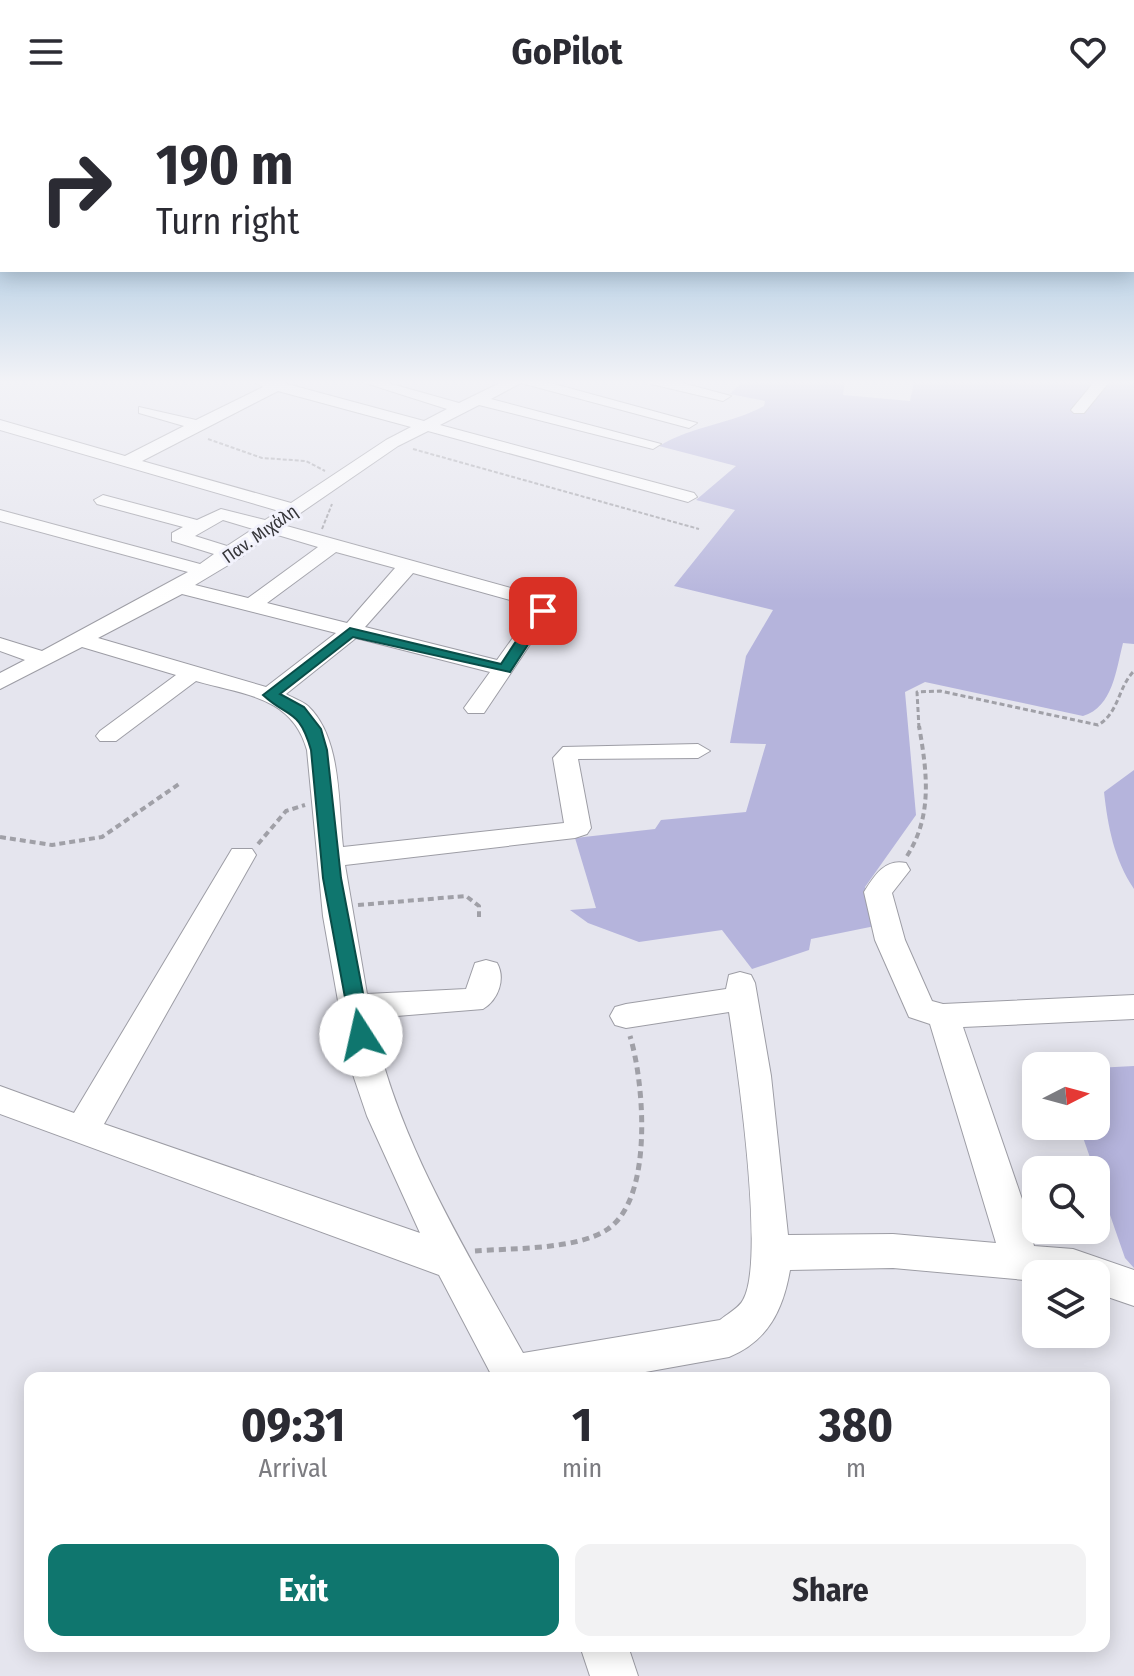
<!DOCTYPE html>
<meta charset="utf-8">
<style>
body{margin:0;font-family:"Fira Sans Condensed",sans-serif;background:#f2f2f3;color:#2b2b33;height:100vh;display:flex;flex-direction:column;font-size:30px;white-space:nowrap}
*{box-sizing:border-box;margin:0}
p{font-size:26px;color:#7c7c81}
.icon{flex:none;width:44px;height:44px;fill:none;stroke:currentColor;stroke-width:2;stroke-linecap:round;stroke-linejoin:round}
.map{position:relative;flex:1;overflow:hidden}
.sheet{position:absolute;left:24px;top:1268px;width:1086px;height:280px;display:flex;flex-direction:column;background:#fff;border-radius:16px;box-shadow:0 4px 20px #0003}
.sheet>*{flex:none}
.hud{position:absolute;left:0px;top:0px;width:1134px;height:168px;box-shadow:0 4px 20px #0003;background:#fff;color:#2b2b33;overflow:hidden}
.needle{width:52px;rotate:84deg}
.tools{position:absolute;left:1022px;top:948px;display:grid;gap:16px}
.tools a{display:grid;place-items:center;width:88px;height:88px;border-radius:16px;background:#fff;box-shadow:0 4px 20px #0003;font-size:40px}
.pin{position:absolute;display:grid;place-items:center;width:68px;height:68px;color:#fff;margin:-34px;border-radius:16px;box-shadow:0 4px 12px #0006}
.me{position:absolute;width:88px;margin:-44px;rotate:350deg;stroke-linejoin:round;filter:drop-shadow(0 0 6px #0008)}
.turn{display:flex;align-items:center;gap:28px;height:168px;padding:0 24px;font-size:36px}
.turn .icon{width:104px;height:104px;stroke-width:2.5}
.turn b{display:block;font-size:56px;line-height:68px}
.eta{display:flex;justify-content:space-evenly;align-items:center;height:136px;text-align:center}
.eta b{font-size:48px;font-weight:700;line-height:56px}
.button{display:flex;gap:16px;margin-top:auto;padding:16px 24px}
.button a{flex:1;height:92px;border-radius:16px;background:#0f766e;color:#fff;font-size:32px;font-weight:700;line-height:92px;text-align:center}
.button a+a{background:#f2f2f3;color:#2b2b33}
header{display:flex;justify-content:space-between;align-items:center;height:104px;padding:0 24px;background:#fff;font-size:36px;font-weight:700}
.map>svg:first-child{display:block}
</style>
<header><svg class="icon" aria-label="menu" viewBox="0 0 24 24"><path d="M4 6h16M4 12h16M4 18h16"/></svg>GoPilot<svg class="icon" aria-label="heart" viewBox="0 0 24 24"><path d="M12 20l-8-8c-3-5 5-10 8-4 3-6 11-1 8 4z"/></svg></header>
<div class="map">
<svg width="1134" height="1572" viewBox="0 0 1134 1572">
<rect width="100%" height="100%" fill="#e5e5ee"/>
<path fill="#b5b4dc" d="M743,277H845L843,291L910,297L914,277H1134V540L1123,539C1116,566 1113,603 1083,612L925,578L905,588L916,711L865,783L875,822L811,835L809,846L752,865L722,826L639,838L588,819L570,806L596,804L575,734L655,725L661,716L746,708L766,640L730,639L746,552L773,506L674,482L735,406L696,396L736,362L659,342C692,322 731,320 764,302L765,297L730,290Z
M1134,666V785C1114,755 1108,723 1104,688Z
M1134,962V1164L1125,1154L1079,1022H1096V964Z"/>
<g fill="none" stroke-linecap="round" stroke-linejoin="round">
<g stroke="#9d9da5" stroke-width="2">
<path id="minor" d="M253,277H276L424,317L447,305L359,277H381L459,299L504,277H543L697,319L689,324L521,279L491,295L661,340L653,345L479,301L440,321L694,389L697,393L688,398L428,327L398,342L283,421L554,496L557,500L484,609H468L464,604L490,568L356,534L286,590C293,594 302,597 308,602C342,634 338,700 343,743L564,719L553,654L563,643L698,640L710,647L698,654L578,655L591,724L587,730L575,734L345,761L367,890L466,885L475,859L486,856L497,859C506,875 498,896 483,905L372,914C396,1034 464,1143 523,1249L720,1216C727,1210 739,1204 743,1196C766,1157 737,960 729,908L626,924L615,921L610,912L615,903L626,900L726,885L729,871L740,868L751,871L755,879L771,972L788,1131L893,1130L996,1139L930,920L909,913L875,836L864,788C874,772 885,754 906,759L910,766L892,789L905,836L932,897L943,900L1134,891V915L963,923L1023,1098L1034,1142L1073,1145L1134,1166V1202L1096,1189V1170H1036V1177L893,1164L790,1166C783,1206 768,1237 729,1253L612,1274H493L439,1171L0,1010V982L74,1009L232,745H252L256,751L104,1020L420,1129L367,1012L349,959L323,812L307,646C292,592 244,591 196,577L116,637H100L96,632L100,627L176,571L82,543L0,585V569L25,556L0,547V534L42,547L188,468L0,417V406L200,460L214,450L172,437V429L183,423L97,400L94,396L103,391L197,416L221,405L265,416L279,407L0,326V316L125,352L184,322L139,309V303L196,316L263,283ZM278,287L411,323L386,336L291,399L142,357ZM223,416L253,425L227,442L195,432ZM271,429L318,443L248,494L195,481L240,454ZM336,448L395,464L347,519L267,499ZM413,469L535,503L497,556L365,523ZM182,490L336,529L266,583L98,534Z
M649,277H675L731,292L723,297L651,280Z
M1095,277H1110L1084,309H1074L1071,306Z
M580,1542H628L638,1572H590Z"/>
</g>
<path stroke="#a0a0a7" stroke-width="2" stroke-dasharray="4 2" stroke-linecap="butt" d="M208,335L262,354L306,357L325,367
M413,345L699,425
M322,425L332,400"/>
<path stroke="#a0a0a7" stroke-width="3" stroke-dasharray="5 3" stroke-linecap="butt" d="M919,624L917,588L940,587L1098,621C1119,609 1118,583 1134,567"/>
<path stroke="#a0a0a7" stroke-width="4" stroke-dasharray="6 4" stroke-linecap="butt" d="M0,733L52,741L102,733L179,680
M258,740L286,707L305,701
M907,752C933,711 927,668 919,622
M358,801L466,792L479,802V813"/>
<path stroke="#a0a0a7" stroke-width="5" stroke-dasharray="7 5" stroke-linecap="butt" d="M475,1147C512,1144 577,1146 608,1125C654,1093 644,978 630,932"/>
<use href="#minor" fill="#fff" fill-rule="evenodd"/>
</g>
<linearGradient id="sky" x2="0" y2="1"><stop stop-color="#73a7cf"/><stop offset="0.56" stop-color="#f3f3f7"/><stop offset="1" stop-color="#f3f3f7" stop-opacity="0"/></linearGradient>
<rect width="1134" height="497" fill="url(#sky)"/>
<path fill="#0f766e" stroke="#0a4d48" stroke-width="2" d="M538,504L550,507L510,568L353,533L280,590L304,603L321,625L327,646L341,774L371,931L368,937H353L323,774L311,646C299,604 289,615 263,591L350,524L501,560Z"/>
<g text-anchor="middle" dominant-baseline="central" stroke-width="6" stroke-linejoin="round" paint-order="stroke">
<g font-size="18" fill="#36363a" stroke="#f2f2fc">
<text transform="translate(260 430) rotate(-35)">Παν. Μιχάλη</text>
</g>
</g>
</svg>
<div class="tools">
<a><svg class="needle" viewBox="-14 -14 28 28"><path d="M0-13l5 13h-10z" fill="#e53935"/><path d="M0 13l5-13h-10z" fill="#7c7c81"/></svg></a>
<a><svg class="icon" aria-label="search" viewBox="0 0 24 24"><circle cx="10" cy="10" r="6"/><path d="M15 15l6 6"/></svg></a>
<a><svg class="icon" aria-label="layers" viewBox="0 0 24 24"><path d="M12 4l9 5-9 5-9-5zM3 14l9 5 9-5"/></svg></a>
</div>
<div class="pin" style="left:543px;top:507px;background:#d93025"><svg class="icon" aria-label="arrive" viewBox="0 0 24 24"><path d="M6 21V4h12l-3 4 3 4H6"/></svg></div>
<svg class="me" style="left:361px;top:931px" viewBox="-20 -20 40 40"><circle r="19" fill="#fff"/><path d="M0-13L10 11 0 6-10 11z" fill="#0f766e"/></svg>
<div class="hud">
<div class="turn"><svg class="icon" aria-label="right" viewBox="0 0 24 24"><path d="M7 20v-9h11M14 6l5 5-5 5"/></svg><div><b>190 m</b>Turn right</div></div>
</div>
<section class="sheet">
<div class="eta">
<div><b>09:31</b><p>Arrival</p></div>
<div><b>1</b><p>min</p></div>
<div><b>380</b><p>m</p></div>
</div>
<div class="button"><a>Exit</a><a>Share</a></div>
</section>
</div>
